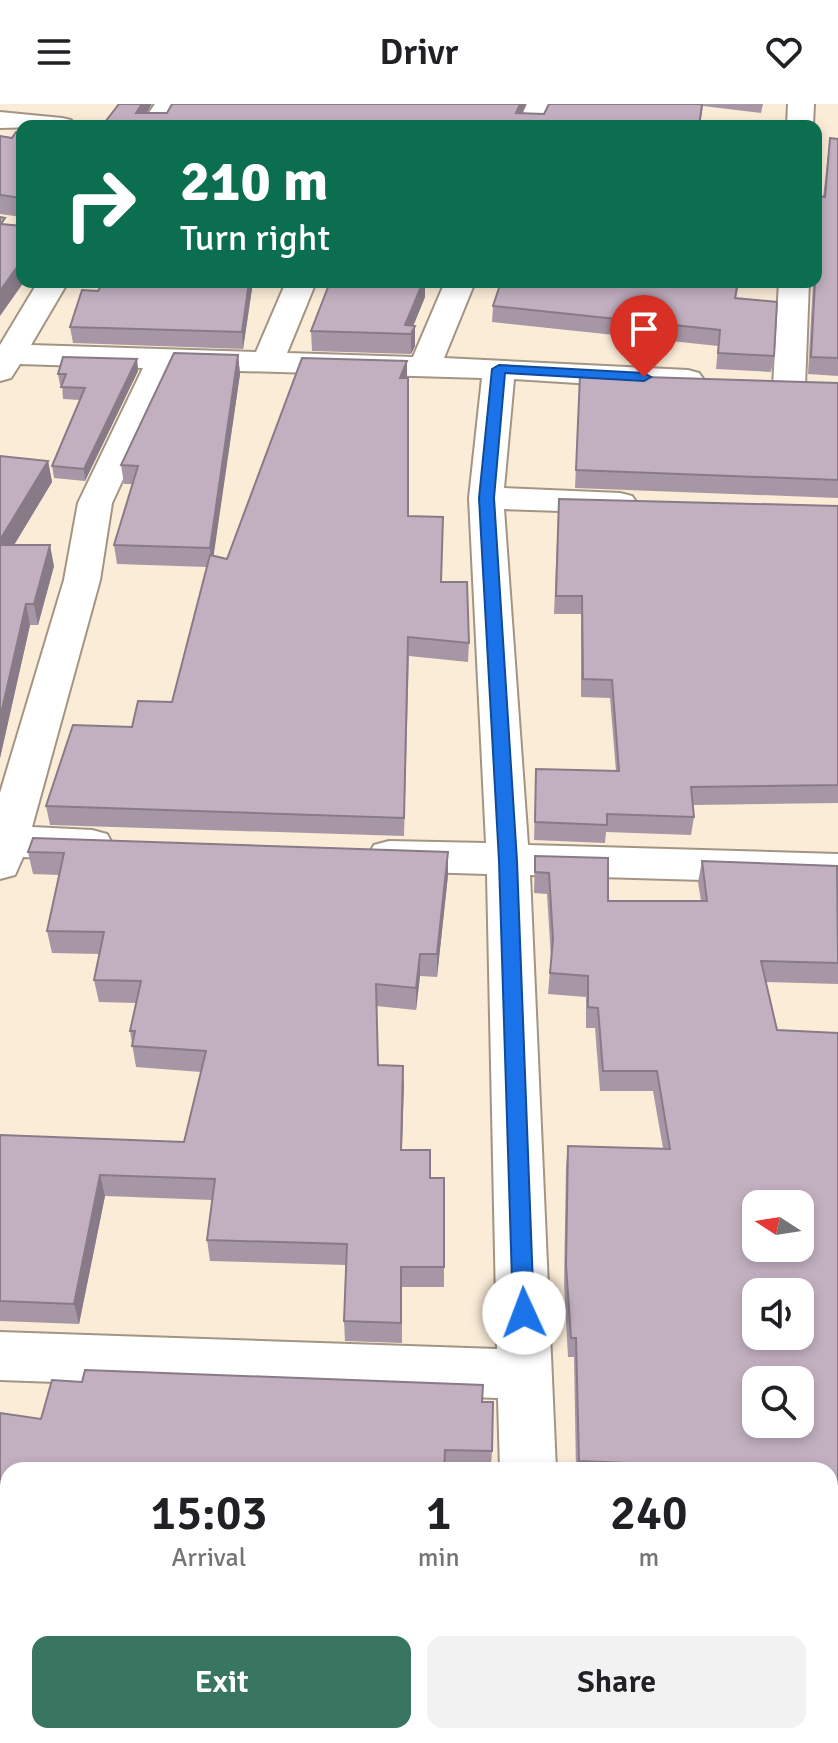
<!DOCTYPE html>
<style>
body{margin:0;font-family:Signika,sans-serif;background:#f2f2f2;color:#202124;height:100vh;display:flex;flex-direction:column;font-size:30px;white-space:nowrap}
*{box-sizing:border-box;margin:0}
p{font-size:26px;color:#757577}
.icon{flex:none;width:44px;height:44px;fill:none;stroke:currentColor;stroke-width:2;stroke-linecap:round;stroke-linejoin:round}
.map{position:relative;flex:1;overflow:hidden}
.side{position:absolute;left:0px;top:1358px;width:838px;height:282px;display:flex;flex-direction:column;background:#fff;border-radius:24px 24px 0 0;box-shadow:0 4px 12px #0003}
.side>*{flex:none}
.hud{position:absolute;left:16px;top:16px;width:806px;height:168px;border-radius:16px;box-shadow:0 4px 12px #0003;background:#0b6e4f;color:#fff;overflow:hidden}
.needle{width:52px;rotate:282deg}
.controls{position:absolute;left:742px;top:1086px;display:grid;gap:16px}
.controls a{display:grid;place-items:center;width:72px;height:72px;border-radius:16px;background:#fff;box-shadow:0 4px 12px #0003;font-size:40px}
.pin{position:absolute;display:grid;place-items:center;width:68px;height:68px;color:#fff;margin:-82px -34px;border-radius:50% 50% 50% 0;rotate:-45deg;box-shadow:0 0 8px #0007}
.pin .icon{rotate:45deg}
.me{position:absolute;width:88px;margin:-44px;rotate:358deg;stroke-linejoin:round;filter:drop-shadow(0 0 6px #0008)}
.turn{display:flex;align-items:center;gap:28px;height:168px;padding:0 32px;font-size:36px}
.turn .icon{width:104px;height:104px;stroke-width:2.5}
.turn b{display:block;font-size:56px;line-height:68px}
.eta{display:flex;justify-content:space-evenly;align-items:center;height:136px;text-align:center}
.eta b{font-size:48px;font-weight:600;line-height:56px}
.primary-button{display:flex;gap:16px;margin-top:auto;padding:16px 32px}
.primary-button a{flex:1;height:92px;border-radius:16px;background:#387662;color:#fff;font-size:32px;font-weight:600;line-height:92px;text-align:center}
.primary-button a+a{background:#f2f2f2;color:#202124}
header{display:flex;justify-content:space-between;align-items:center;height:104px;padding:0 32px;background:#fff;font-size:36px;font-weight:600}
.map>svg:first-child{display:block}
</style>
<header><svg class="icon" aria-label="menu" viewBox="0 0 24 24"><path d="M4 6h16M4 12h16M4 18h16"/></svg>Drivr<svg class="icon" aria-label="heart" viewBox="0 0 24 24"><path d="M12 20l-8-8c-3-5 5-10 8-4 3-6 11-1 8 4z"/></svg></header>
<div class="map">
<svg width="838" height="1639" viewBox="0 0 838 1639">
<rect width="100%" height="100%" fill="#fbecd8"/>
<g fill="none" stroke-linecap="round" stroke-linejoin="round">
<g stroke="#a39583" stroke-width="4">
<path id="minor" d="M155,0H181L166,22H140Z
M527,0H553L543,22H517Z
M788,0H814L813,22H787Z
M0,8L62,14L71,16L75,22L0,24Z
M38,178H68L31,241L256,248L286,178H316L287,249L413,253L445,178H475L444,254L688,266L699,269L704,276L699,283L688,286L514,275L504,384L620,389L632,392L637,399L632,406L620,409L504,405L528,741L838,750V780L530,771L556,1366H500L498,1294L0,1276V1228L497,1245L487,770L389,767L374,763L368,752L374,741L389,737L486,739L469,394L482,274L174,265L112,399L100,476L32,723L92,726L107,730L113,741L107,752L92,756L23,753L15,771L0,775V689L64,476L78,399L143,264L20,260L11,274L0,277V241Z
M779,178H809L805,282L800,289L789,292L778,289L773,282Z
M502,1632H564V1639H502Z"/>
</g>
<use href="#minor" fill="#fff" fill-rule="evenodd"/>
</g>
<path fill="#a797a6" d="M172,0H526L522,9L544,10L549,0H763L761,9L703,2L700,22H102L147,9H167Z
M22,29V113L0,110V32L12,34Z
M830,34L838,35V272L808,270L813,178H816V109L819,92L823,93Z
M103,178H253L243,245L73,239L70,223L98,187Z
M739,178L736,194L774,252L771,268L716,265L718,242L492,218L493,202Z
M425,193L413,222H415V242L411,250L312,247L311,227Z
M238,251L240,270L213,452L227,455L407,257L408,412L442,478L469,539L468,558L409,552L404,732L50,721L46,702L132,623L172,598L207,463L117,460L114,441L133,380H124L121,361Z
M137,255L138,267L85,377L54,374L52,362L80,296L63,295L62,281H60L58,270Z
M580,271L838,279V394L575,384Z
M0,352L48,357L52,378L14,441L54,462L38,521H30L0,654Z
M838,402V699L693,701L694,713L691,731L606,728L605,739L534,736L536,665L616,667L610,594L581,593V510H554L558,412Z
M28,748L448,771L437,873L420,872L416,906L376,902L378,961L403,962L402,1046L430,1074H444V1183H402V1239L345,1237L344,1217L346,1161L210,1157L207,1136L212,1096L105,1092L79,1220L0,1217V1031L184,1038L201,968L136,963L130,927L136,899L99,898L94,876L99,850L52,849L47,827L59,771L33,770Z
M535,752L608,797H701L698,778L702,757L838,768V880L766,878L777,926L838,929V1531H830V1366H576L574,1253H568L564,1180L566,1062L568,1042L663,1044L653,987H600L595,924H586V893L548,890L551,854L547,790L534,789Z
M82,1278L482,1298L492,1347L491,1362L445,1361L8,1366V1629H0V1309L41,1315Z
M254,1632H489V1639H302Z
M705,1632H829L830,1639H705Z"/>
<path fill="#887b87" d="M142,0H152L139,22L136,9Z
M520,0H526L516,22V9Z
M22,156V178H24L0,212V187Z
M249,178H253L243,245L242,228Z
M423,178H425V193L410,230L405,221Z
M415,222V242L411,250V230Z
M238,251L240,270L212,463L210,444Z
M137,255L138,267L85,377L84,365Z
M407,257V275L400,274Z
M48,357L52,378L2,461L0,454V436Z
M50,441L54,462L38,521L34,500Z
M26,500L30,521L0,654V614Z
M448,748V771L437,873V850Z
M420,850V872L416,906V884Z
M403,962L404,983L401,1067V1046Z
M100,1071L105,1092L79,1220L74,1200Z
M130,1632H137L136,1639H129Z"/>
<path fill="#c2b0c1" stroke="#887b87" stroke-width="2" fill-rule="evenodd" d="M119,0H142L136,9H167L172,0H520L516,9L544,10L549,0H702L699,22H102Z
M16,28L22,29V94L0,91V32L12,34Z
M830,34L838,35V254L811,253L815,178H816L819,92L825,93Z
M0,113L5,114L1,120L22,122V156L0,187Z
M103,178H249L242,228L70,223L82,186L98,187Z
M330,178H423L405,221L415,222L411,230L311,227Z
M501,178H738L735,194L777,198L774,252L718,249L720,226L493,202Z
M174,249L238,251L210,444L114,441L138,362L121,361Z
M63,253L137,255L84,365L52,362L85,284L61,283L66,270H58Z
M302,254L407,257L400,274H408V412L443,413L441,478H467L469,539L408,533L404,714L46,702L73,621L132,623L138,597L172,598L210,451L227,455Z
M580,271L838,279V376L576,366Z
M0,352L48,357L0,436Z
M559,395L838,402V681L691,683L694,713L607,710V721L535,718L536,665L619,667L612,576L583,575L582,492H556Z
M0,441H50L34,500H26L0,614Z
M33,734L448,748L437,850H420L416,884L376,880L378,961L403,962L401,1046H430V1074H444V1163H401V1219L344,1217L347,1140L207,1136L215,1075L100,1071L74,1200L0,1197V1031L184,1038L206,947L132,942L135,927H130L141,877L94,876L104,828L47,827L64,749L28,748Z
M535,752L608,754V797H707L702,757L837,762L838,859L761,857L777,926L838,929V1515H830V1366H629L628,1359L579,1357L576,1234H571L566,1161L568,1042L670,1045L657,967H603L598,904L588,903V872L550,869L553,835L549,769L535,768ZM756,1100H800V1144H756ZM756,1188H800V1232H756ZM756,1276H800V1320H756Z
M85,1266L483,1281L482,1298H493L492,1347L445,1346L444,1366H8V1617H0V1309L41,1315L52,1276L82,1278Z
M33,1632H130L129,1639H31Z
M340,1632H373L372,1637Z
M442,1632H489V1634Z
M711,1632H829L830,1639H741L711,1637Z"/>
<path fill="#1a73e8" stroke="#114b97" stroke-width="2" d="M499,261L644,269L651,273L644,277L505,269L494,394L517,757L534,1209L531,1216L524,1219L516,1216L513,1209L499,757L479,394L492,265Z"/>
</svg>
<div class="controls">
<a><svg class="needle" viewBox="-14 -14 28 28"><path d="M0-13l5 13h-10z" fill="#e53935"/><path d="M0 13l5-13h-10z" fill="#757577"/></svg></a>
<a><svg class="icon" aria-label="sound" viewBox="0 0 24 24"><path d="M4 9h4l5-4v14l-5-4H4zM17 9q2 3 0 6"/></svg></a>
<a><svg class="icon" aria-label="search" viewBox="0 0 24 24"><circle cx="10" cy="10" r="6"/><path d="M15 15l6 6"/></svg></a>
</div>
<div class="pin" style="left:644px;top:273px;background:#d93025"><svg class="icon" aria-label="arrive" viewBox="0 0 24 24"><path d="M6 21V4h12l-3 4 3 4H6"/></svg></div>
<svg class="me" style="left:524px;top:1209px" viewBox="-20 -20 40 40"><circle r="19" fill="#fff"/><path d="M0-13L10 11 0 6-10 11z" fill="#1a73e8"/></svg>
<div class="hud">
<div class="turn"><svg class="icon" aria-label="right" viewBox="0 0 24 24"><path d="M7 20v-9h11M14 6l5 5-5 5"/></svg><div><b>210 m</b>Turn right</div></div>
</div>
<section class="side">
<div class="eta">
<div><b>15:03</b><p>Arrival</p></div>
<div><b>1</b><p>min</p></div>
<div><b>240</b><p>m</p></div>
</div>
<div class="primary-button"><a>Exit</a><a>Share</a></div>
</section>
</div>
